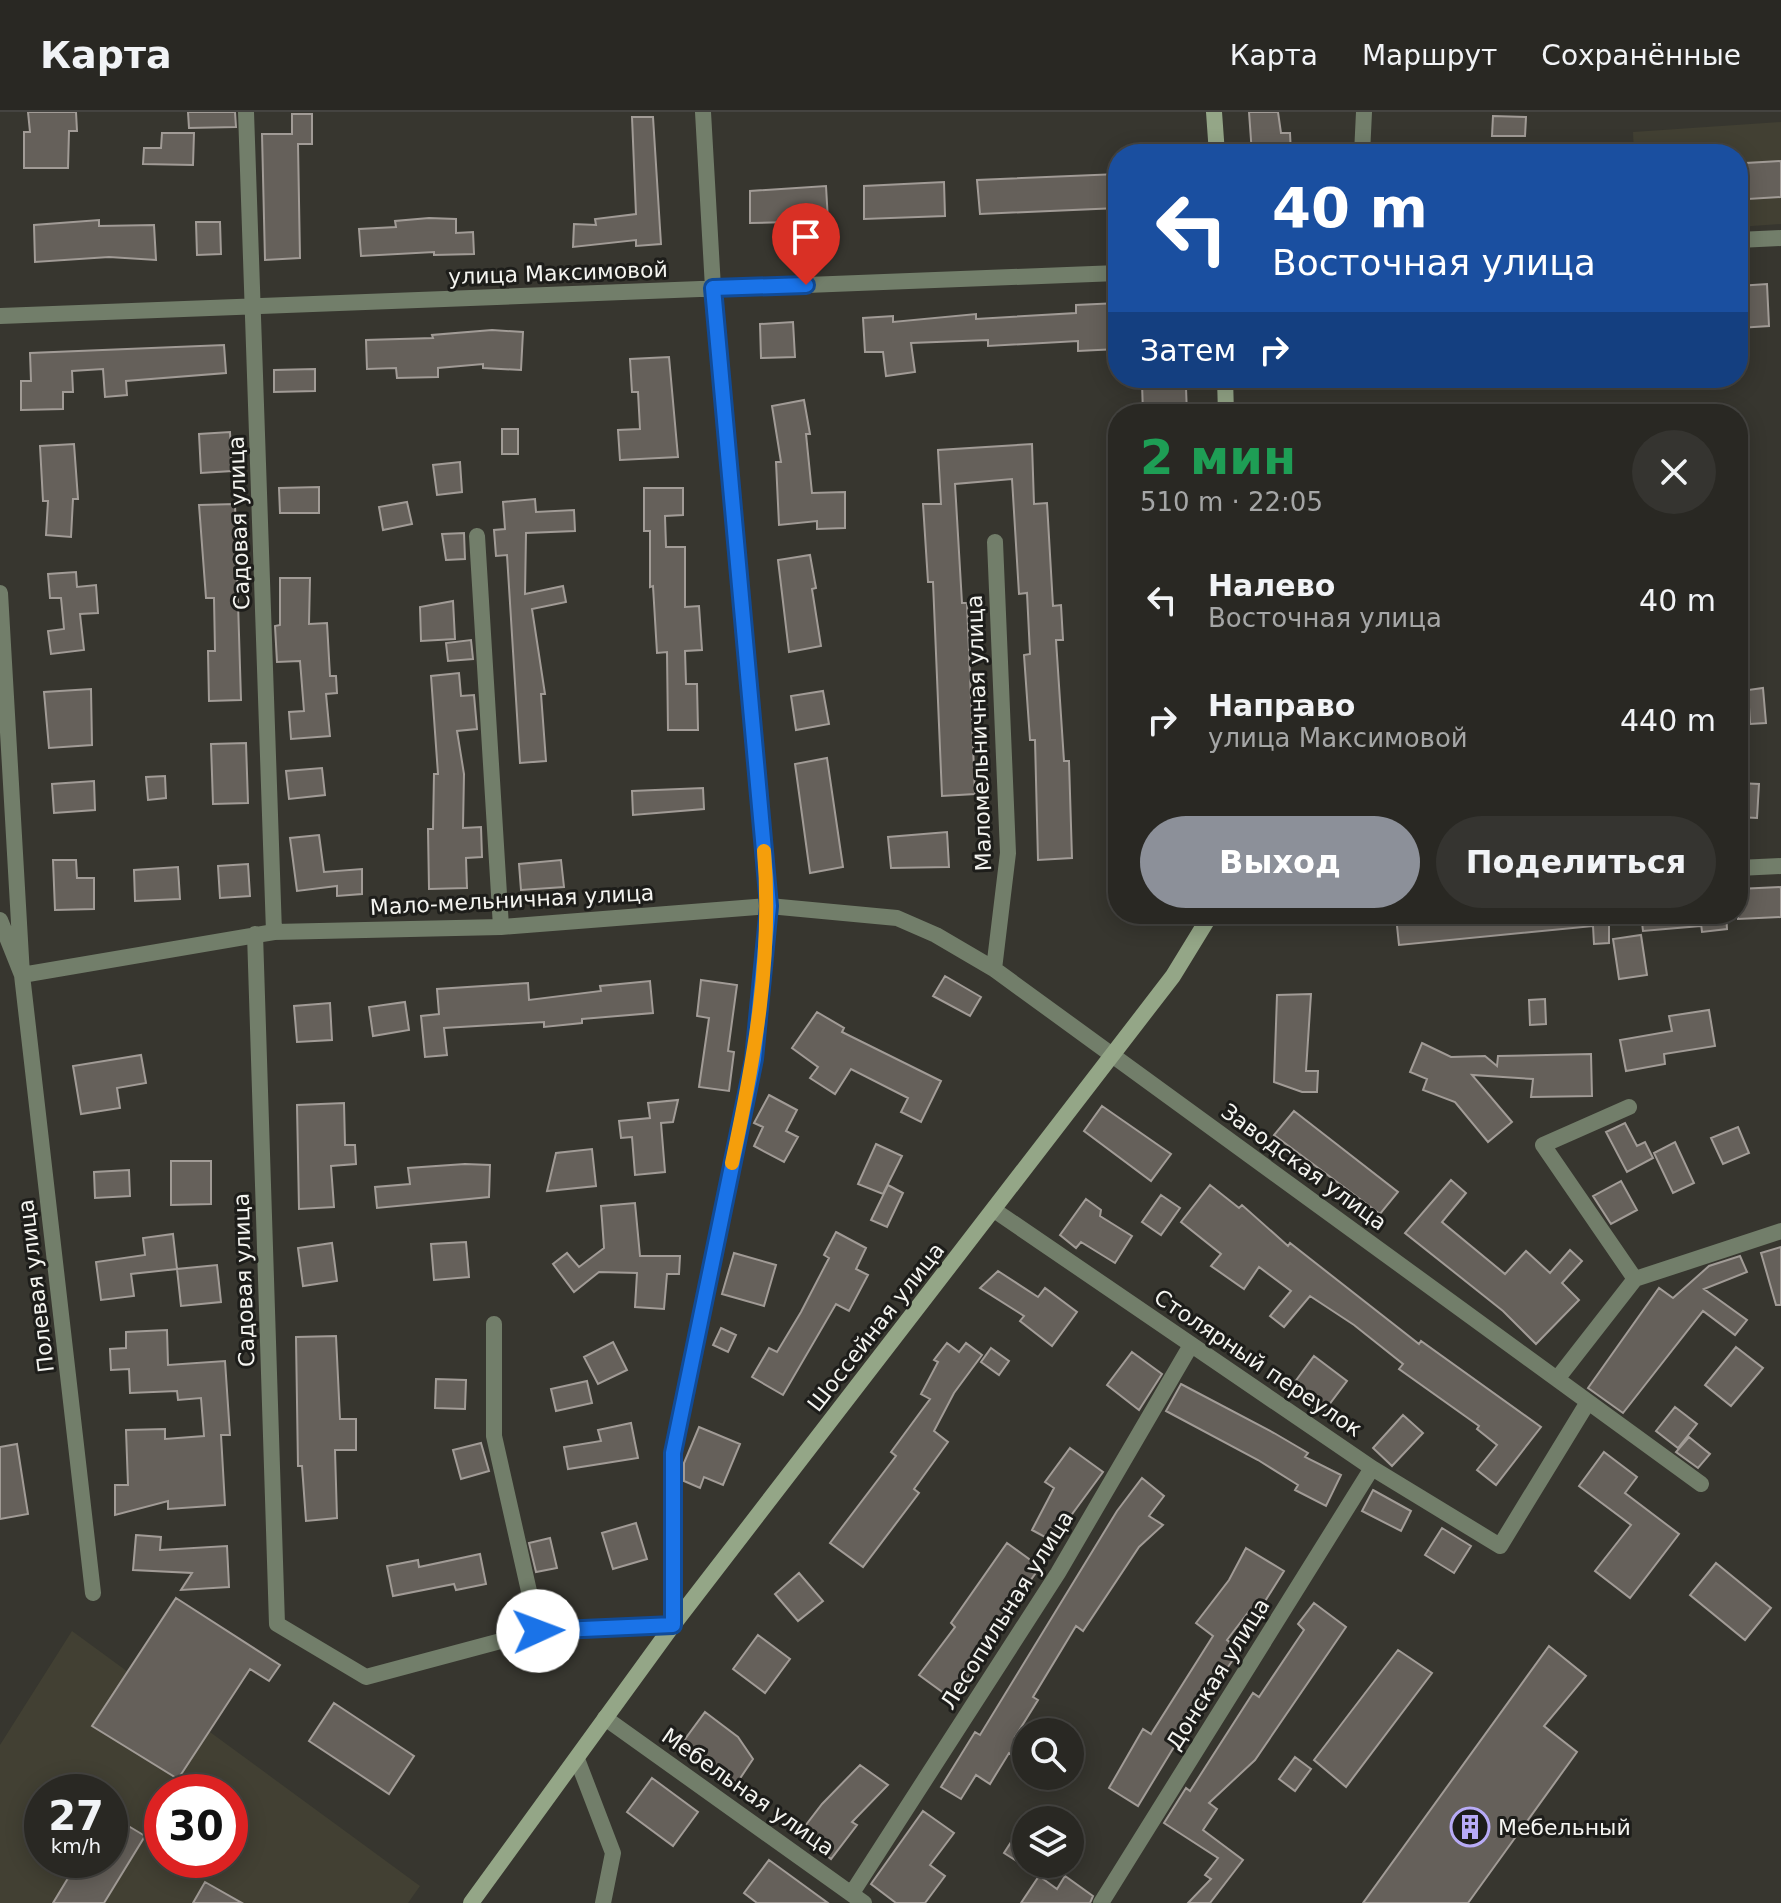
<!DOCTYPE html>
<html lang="ru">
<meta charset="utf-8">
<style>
body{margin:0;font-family:"DejaVu Sans",sans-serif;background:#353430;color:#f1f3f6;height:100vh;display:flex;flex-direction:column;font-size:30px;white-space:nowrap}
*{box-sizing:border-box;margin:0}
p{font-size:26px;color:#a5a6a6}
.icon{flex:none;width:44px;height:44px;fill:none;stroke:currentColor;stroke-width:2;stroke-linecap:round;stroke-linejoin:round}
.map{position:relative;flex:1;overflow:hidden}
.drawer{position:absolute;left:1108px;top:292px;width:640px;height:520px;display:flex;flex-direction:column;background:#292823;border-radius:32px;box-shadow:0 4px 20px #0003,0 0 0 2px #454441}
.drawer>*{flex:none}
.top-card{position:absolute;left:1108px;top:32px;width:640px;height:244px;border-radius:32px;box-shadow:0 4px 20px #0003,0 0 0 2px #454441;background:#1a4fa0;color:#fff;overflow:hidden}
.controls{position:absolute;left:1012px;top:1606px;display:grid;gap:16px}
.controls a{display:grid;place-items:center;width:72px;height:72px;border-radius:50%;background:#292823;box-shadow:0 4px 20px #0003,0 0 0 2px #454441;font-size:40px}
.speed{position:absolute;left:24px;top:1662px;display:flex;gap:16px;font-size:40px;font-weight:700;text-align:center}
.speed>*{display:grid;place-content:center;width:104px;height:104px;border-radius:50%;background:#292823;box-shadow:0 4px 20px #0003,0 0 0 2px #454441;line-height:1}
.speed small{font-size:20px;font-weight:400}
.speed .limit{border:12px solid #d22;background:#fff;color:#111}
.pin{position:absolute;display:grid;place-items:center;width:68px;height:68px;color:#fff;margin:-82px -34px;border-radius:50% 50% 50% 0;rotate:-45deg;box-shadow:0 0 8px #0007}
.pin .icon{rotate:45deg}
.me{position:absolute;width:88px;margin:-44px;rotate:88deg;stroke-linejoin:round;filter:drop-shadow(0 0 6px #0008)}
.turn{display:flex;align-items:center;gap:28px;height:168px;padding:0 32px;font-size:36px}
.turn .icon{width:104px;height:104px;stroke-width:2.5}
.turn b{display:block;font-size:56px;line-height:68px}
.then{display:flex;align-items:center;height:76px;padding:0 32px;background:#0003;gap:16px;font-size:30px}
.round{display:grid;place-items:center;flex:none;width:84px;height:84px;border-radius:42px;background:#353430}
.headline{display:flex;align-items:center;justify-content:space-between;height:136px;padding:0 32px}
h1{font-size:48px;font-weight:700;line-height:60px;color:#1e9e55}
.button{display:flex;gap:16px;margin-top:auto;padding:16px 32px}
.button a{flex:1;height:92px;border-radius:48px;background:#8c9099;color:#fff;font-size:32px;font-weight:700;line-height:92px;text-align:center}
.button a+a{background:#353430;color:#f1f3f6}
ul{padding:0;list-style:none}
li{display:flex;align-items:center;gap:24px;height:120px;padding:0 32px}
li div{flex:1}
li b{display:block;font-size:30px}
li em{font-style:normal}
header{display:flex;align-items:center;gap:48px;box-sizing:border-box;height:112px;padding:0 40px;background:#292823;border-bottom:2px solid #454441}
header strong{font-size:38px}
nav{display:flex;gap:44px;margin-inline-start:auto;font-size:28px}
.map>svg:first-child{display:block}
</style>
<header>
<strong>Карта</strong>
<nav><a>Карта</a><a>Маршрут</a><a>Сохранённые</a></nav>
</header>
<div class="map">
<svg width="1781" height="1791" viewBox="0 0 1781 1791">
<rect width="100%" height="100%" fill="#37362f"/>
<path fill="#424033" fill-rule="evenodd" d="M1781,10V112L1738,115V42H1634L1633,20Z
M72,1519L420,1774L408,1791H0V1633ZM42,1680H110V1748H42ZM162,1680H230V1748H162Z"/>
<path fill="#65605a" stroke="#a19b96" stroke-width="2" d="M28,0H76L77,19H69L68,56H24V20H30Z
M188,0H235L236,15L189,16Z
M1249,0H1278L1281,21H1290L1291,42H1252Z
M292,2H312V32H298L300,146L265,148L262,22H292Z
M1493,4L1526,5L1525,24H1492Z
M632,5H653L661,132L636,134V128L573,135L574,112L596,113L595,107L636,102Z
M162,21H194L193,53L143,52L144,36H161Z
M1781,49V85L1748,87L1746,51Z
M1118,62V96L980,102L977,68Z
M944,70L945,104L864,107V74Z
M826,74L828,109L750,111V79Z
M429,106L456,107V121L473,120L474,142L434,143V140L361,144L359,117L396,115L395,109Z
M99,108V114L154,113L156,148L109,145L35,150L34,113Z
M196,110H220L221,142L197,143Z
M1767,172L1769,214L1739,216L1738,174Z
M1118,191V237L1078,239V229L988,234V228L911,231L915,260L886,264L883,240H865L863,206L893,204V210L976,202V207L1076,201V193Z
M793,210L795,245L761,246L760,212Z
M492,218L523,220L521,258L483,256V252L438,256V265L397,266L396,256L367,257L366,228L433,226L432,223Z
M224,233L226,261L126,269L127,283L105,285L103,257L72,259L73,280H63V297L21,298V269H31L30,241Z
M669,245L678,345L620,348L618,318L640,317L638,280H632L630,247Z
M315,257V279L274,280V258Z
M1142,271L1186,276L1187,302H1143Z
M804,288L810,322H806L812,381L845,380V416L817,417V409L779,413L776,350H781L772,294Z
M502,317H518V342H502Z
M230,320L232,359L201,361L199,322Z
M74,332L78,387H73L71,425L46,423L48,389H43L40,334Z
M1032,332L1034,392L1047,391L1053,494L1061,493L1063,528H1056L1064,649H1069L1072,746L1038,748L1035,628H1030L1024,543L1030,542L1027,481L1019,482L1012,367L955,372L962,491H967L975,682L942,684L933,470H928L923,392H941L938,338Z
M460,350L462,380L437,383L433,353Z
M319,375V401H280L279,376Z
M644,376H683V403L665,404L666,435H685V495L699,494L702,538L685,539L686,572H697L698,618H668L667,540L657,541L653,474L650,475V419H644Z
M535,387L536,400L574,398L575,419L526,421L525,482L563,474L566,490L532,497L545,582H541L546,649L520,651L507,443L496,444L494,418L505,417L503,390Z
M407,390L412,412L383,418L379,395Z
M235,392L241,588L209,589L208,539H215L214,486H206L199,393Z
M464,421L465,447L446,448L442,422Z
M810,443L816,476L812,477L821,534L789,540L778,448Z
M76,460L77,475L96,473L98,501L80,502L84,538L51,542L48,519L64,517L61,486H50L48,462Z
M280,466H310L309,512L327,511L330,564H336L337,581L326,582L330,624L291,627L289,600L304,599L300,549L277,550L275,514L280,513Z
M453,489L455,527L421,529L420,495Z
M471,528L473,547L448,549L446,531Z
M459,561L461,584L474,583L477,617L457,619L464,662L463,716L481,715L482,745L466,746L467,776L429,777L428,717H433L434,662H438L431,564Z
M1763,576L1766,611L1750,612L1748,578Z
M91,577L92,633L49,636L44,580Z
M823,579L829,612L796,618L791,584Z
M246,631L248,691L213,692L211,632Z
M827,646L843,755L810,761L795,652Z
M322,656L325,683L289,687L286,659Z
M165,664L166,686L148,688L146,665Z
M94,669L95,698L54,701L52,672Z
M1738,671L1759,672L1757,706L1738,705Z
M703,676L704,697L633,703L632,679Z
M947,720L949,755L891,756L888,725Z
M319,723L324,760L362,757V782L337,784V774L297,779L290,726Z
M53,748H76L77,766H94V797L55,798Z
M561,748L564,775L521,778L519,752Z
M248,752L250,784L220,786L218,754Z
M178,755L180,787L135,789L134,758Z
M1781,775V805L1738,807V777Z
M1411,802H1609V831L1594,832L1593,814L1399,833L1396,804Z
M1641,802H1699L1700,814L1643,819Z
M1700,802H1726L1727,817L1702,820Z
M1641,823L1647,863L1619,867L1613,827Z
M945,864L981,885L970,904L933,884Z
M701,868L737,873L728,939L734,940L729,979L699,975L709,906L697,904Z
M650,869L653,901L582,907V911L544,915V910L444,916L447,943L425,945L421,904L439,902L437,877L528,871L529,888L601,879L600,874Z
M1311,882L1306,959H1318L1317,980H1302L1274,970L1277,883Z
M1545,887L1546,912L1530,913L1529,888Z
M405,890L409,918L373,924L369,895Z
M330,891L332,928L297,930L294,894Z
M1709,898L1715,934L1664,942L1665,952L1626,959L1620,928L1672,919L1669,904Z
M817,900L844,916L842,920L941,969L921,1010L901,1000L908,986L851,957L835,982L810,966L818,955L792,936Z
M1422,931L1451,945L1485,944L1497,954L1498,944L1591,942L1592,984L1531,985L1533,967L1472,963L1512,1010L1488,1030L1455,990L1423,978L1427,967L1410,960Z
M141,943L146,971L117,976L120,996L81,1002L73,954Z
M769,983L797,998L786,1019L798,1025L784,1050L754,1034L763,1015L754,1011Z
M678,988L673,1010L661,1011L665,1060L635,1063L632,1025L621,1026L619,1009L650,1006L648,991Z
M344,991L345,1033H355L356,1052L331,1054L334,1095L299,1097L297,993Z
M1102,994L1171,1042L1151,1069L1084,1019Z
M1294,999L1398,1080L1380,1102L1274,1023Z
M1625,1011L1637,1034L1645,1030L1653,1046L1627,1060L1606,1020Z
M1738,1015L1749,1041L1723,1052L1711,1026Z
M1675,1030L1694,1071L1673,1081L1654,1041Z
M876,1032L902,1044L883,1082L858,1072Z
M592,1037L596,1074L547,1079L556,1041Z
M171,1049H211V1092L171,1093Z
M465,1052L490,1053L489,1085L377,1096L375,1075L410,1072L408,1056Z
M129,1058L130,1084L95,1086L94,1060Z
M1451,1068L1466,1081L1442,1110L1505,1162L1526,1139L1550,1161L1570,1138L1582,1149L1562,1171L1579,1188L1536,1232L1503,1199L1405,1121Z
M1621,1069L1637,1098L1611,1112L1593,1084Z
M888,1073L903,1081L887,1115L871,1108Z
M1210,1073L1239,1096L1242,1093L1288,1134L1290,1131L1419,1232L1421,1229L1541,1315L1496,1373L1477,1358L1497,1333L1477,1317L1479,1314L1399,1257L1403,1252L1354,1213L1310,1184L1284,1215L1270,1204L1291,1179L1259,1155L1244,1177L1211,1154L1221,1142L1181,1110Z
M1161,1083L1180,1096L1161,1123L1142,1110Z
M1086,1087L1101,1098L1100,1104L1132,1124L1115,1151L1081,1130L1076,1136L1060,1123Z
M635,1091L640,1144H680L679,1162H667L664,1197L635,1195L637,1161L599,1160L574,1180L553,1152L567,1141L579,1155L604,1136L601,1094Z
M836,1120L866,1136L856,1157L868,1163L849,1199L836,1192L783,1283L752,1265L769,1236L777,1240L801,1200L829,1146L824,1143Z
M173,1122L177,1157L131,1162L134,1184L101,1188L96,1150L145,1143L143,1126Z
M466,1130L469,1165L434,1168L431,1132Z
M332,1131L337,1169L303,1174L298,1136Z
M1781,1135V1193H1776L1761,1141Z
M734,1141L776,1153L764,1194L722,1182Z
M1740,1144L1747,1160L1704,1177L1747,1208L1735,1223L1703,1199L1623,1301L1588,1276L1659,1176L1673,1186L1709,1154Z
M217,1153L221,1190L181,1194L177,1157Z
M998,1159L1038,1185L1045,1176L1077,1200L1052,1234L1020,1209L1024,1204L980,1176Z
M721,1216L736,1223L728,1240L713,1233Z
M167,1218L168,1253L225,1249L230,1323H221L225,1393L168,1397V1389L115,1403V1373H128L126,1318L165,1317V1327L204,1324L201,1286L178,1288L177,1279L130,1281L129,1257L111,1258L110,1237L126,1236V1220Z
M336,1224L340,1307H356V1338H335L337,1406L306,1409L302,1354H298L296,1225Z
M613,1230L627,1258L598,1272L584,1245Z
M947,1231L959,1240L966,1231L982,1243L954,1281L934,1319L948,1330L914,1377L919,1381L863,1455L830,1431L896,1344L891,1340L930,1287L921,1282L938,1250L934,1248Z
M1736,1235L1763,1256L1731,1294L1705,1273Z
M991,1236L1009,1249L999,1263L981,1250Z
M1132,1240L1162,1262L1139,1298L1107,1273Z
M1314,1244L1347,1269L1322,1302L1289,1278Z
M436,1267L466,1268L465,1297L435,1296Z
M587,1269L592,1291L556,1299L551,1277Z
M1181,1272L1274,1321L1308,1341L1305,1345L1341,1363L1326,1394L1295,1378L1298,1373L1258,1348L1166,1299Z
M1675,1295L1697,1312L1678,1336L1656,1319Z
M1403,1303L1423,1321L1392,1354L1373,1336Z
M631,1311L638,1346L568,1357L564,1335L601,1329L598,1318Z
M699,1315L740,1332L723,1373L704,1365L700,1376L684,1369V1351Z
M1689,1325L1710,1342L1698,1356L1676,1340Z
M481,1331L489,1359L461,1367L453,1338Z
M17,1332L28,1402L0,1407V1335Z
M1070,1336L1103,1360L1070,1405L1056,1431L1032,1418L1054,1376L1045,1370Z
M1604,1340L1637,1365L1625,1381L1679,1422L1630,1486L1595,1459L1631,1413L1579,1374Z
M1142,1366L1164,1384L1149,1404L1163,1413L1139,1435L1083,1519L1076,1514L1033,1585L1038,1588L1015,1625L1026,1631V1651L1009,1641L990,1672L976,1663L961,1687L941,1675L975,1620L980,1623L1117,1399Z
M1373,1378L1411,1399L1401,1419L1362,1399Z
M636,1411L647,1447L613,1457L602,1421Z
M1442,1416L1471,1434L1454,1461L1425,1443Z
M136,1423L161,1425L160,1438L227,1434L229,1475L181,1478L192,1461L133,1458Z
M550,1426L557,1456L536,1460L529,1431Z
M1007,1431L1040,1455L973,1550L977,1554L952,1587L919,1563L955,1515L951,1511Z
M1246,1436L1284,1459L1257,1502L1250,1498L1227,1528L1240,1538L1191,1607L1138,1694L1109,1676L1143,1617L1151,1622L1213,1524L1196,1511L1229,1468Z
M480,1442L486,1472L456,1478L454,1472L393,1484L387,1454L418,1448L419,1455Z
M1716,1451L1771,1496L1745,1528L1690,1483Z
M799,1461L823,1489L798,1509L775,1482Z
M176,1486L280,1553L269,1569L250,1557L178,1667L92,1614Z
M1314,1491L1346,1515L1255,1648L1209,1691L1217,1697L1203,1718L1243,1748L1210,1791H1188L1211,1767L1205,1763L1218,1746L1164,1711L1186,1676L1190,1679L1253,1581L1259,1585L1304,1518L1298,1512Z
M758,1523L790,1547L765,1581L733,1557Z
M1549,1534L1586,1564L1544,1614L1577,1640L1468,1791H1363Z
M1398,1538L1432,1561L1346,1675L1314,1648Z
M334,1591L414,1644L389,1682L309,1629Z
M705,1600L738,1625L753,1647L737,1671L680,1634Z
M1295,1645L1311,1657L1295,1679L1279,1667Z
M860,1653L888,1673L852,1710L857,1713L831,1747L799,1722L822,1692Z
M652,1666L698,1700L673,1734L627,1700Z
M923,1699L954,1721L930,1753L945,1764L925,1791H896L871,1772Z
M110,1703L145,1724L104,1791H53L79,1748H110Z
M1026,1707V1755L1004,1741Z
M769,1748L828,1791H757L744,1781Z
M1039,1764L1057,1777L1065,1764L1093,1784L1090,1791H1021Z
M205,1770L242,1791H193Z"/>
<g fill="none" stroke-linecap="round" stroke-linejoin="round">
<path stroke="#727e6a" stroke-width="16" d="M246,0L274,820
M1362,42L1364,0
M1738,128L1781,126
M0,204L1118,161
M477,424L501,815
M0,481L22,863L274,820L501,815L769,794L897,806L936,823L994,857L1701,1372
M1738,756L1781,754
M0,808L22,863L93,1481
M255,822L277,1512L366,1565L538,1519L673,1513V1341L754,947L769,794L713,176L703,0
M994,857L1008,741L995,430
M1629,995L1543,1033L1635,1167
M994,1098L1372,1356L1500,1434L1588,1290
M494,1212V1324L538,1519
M1557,1267L1635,1167L1781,1119
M605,1606L864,1791
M577,1647L613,1741L603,1791
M852,1781L1058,1461L1191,1233
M1101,1791L1372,1356"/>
<path stroke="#94a687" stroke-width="16" d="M1214,0L1217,42
M1225,266L1226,302
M471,1791L673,1513L1173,864L1211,802"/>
</g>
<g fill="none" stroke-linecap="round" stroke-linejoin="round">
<g stroke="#114b97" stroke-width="20">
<path id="route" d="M538,1519L673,1513V1341L754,947L769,794L713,176L806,173"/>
</g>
<use href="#route" stroke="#1a73e8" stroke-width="14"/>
<path stroke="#f59e0b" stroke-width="14" d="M732,1051C754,949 773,844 764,739"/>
</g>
<defs>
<g id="building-ring" transform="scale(2)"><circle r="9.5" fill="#1d1d1a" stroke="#b8abf7" stroke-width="1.5"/><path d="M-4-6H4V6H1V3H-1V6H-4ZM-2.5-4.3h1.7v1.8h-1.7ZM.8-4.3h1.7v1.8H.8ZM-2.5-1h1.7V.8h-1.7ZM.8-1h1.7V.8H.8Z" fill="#b8abf7"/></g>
</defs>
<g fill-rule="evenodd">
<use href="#building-ring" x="1470" y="1715"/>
</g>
<g text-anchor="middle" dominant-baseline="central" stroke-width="6" stroke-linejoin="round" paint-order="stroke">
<g font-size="22" fill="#f4f4f0" stroke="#1d1d1a">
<text transform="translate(558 161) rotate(-2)">улица Максимовой</text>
<text transform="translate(239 411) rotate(-92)">Садовая улица</text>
<text transform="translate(979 621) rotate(-92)">Маломельничная улица</text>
<text transform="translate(512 788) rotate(-3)">Мало-мельничная улица</text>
<text transform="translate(1304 1055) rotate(36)">Заводская улица</text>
<text transform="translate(244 1168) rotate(-92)">Садовая улица</text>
<text transform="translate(36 1174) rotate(-97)">Полевая улица</text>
<text transform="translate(876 1215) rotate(-52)">Шоссейная улица</text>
<text transform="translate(1258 1251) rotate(34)">Столярный переулок</text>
<text transform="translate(1007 1498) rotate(-58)">Лесопильная улица</text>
<text transform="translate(1218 1562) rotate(-58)">Донская улица</text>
<text transform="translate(748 1680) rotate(35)">Мебельная улица</text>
</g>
<g font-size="22" fill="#f4f4f0" stroke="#1d1d1a" text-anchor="start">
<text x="1498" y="1715">Мебельный</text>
</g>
</g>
</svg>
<div class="controls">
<a><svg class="icon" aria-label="search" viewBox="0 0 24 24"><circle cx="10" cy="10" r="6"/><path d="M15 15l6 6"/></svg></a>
<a><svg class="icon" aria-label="layers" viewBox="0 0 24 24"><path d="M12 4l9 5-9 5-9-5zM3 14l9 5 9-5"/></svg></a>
</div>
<div class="speed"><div>27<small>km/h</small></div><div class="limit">30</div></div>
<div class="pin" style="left:806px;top:173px;background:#d93025"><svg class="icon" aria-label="arrive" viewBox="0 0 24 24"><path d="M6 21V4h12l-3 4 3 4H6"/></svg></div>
<svg class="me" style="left:538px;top:1519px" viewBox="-20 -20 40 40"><circle r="19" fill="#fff"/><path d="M0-13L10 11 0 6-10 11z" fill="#1a73e8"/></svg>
<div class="top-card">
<div class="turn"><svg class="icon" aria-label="left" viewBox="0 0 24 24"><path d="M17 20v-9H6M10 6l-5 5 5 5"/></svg><div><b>40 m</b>Восточная улица</div></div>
<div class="then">Затем<svg class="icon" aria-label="right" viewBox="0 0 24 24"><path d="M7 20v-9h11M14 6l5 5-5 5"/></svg></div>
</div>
<section class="drawer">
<div class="headline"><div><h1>2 мин</h1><p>510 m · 22:05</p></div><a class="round"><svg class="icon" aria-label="close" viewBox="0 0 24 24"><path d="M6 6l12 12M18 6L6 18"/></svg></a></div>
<ul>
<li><svg class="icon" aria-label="left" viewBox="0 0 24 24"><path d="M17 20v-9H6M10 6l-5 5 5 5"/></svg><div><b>Налево</b><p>Восточная улица</p></div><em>40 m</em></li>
<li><svg class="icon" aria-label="right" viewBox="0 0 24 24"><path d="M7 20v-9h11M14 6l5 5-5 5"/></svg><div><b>Направо</b><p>улица Максимовой</p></div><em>440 m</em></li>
</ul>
<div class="button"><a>Выход</a><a>Поделиться</a></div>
</section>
</div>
